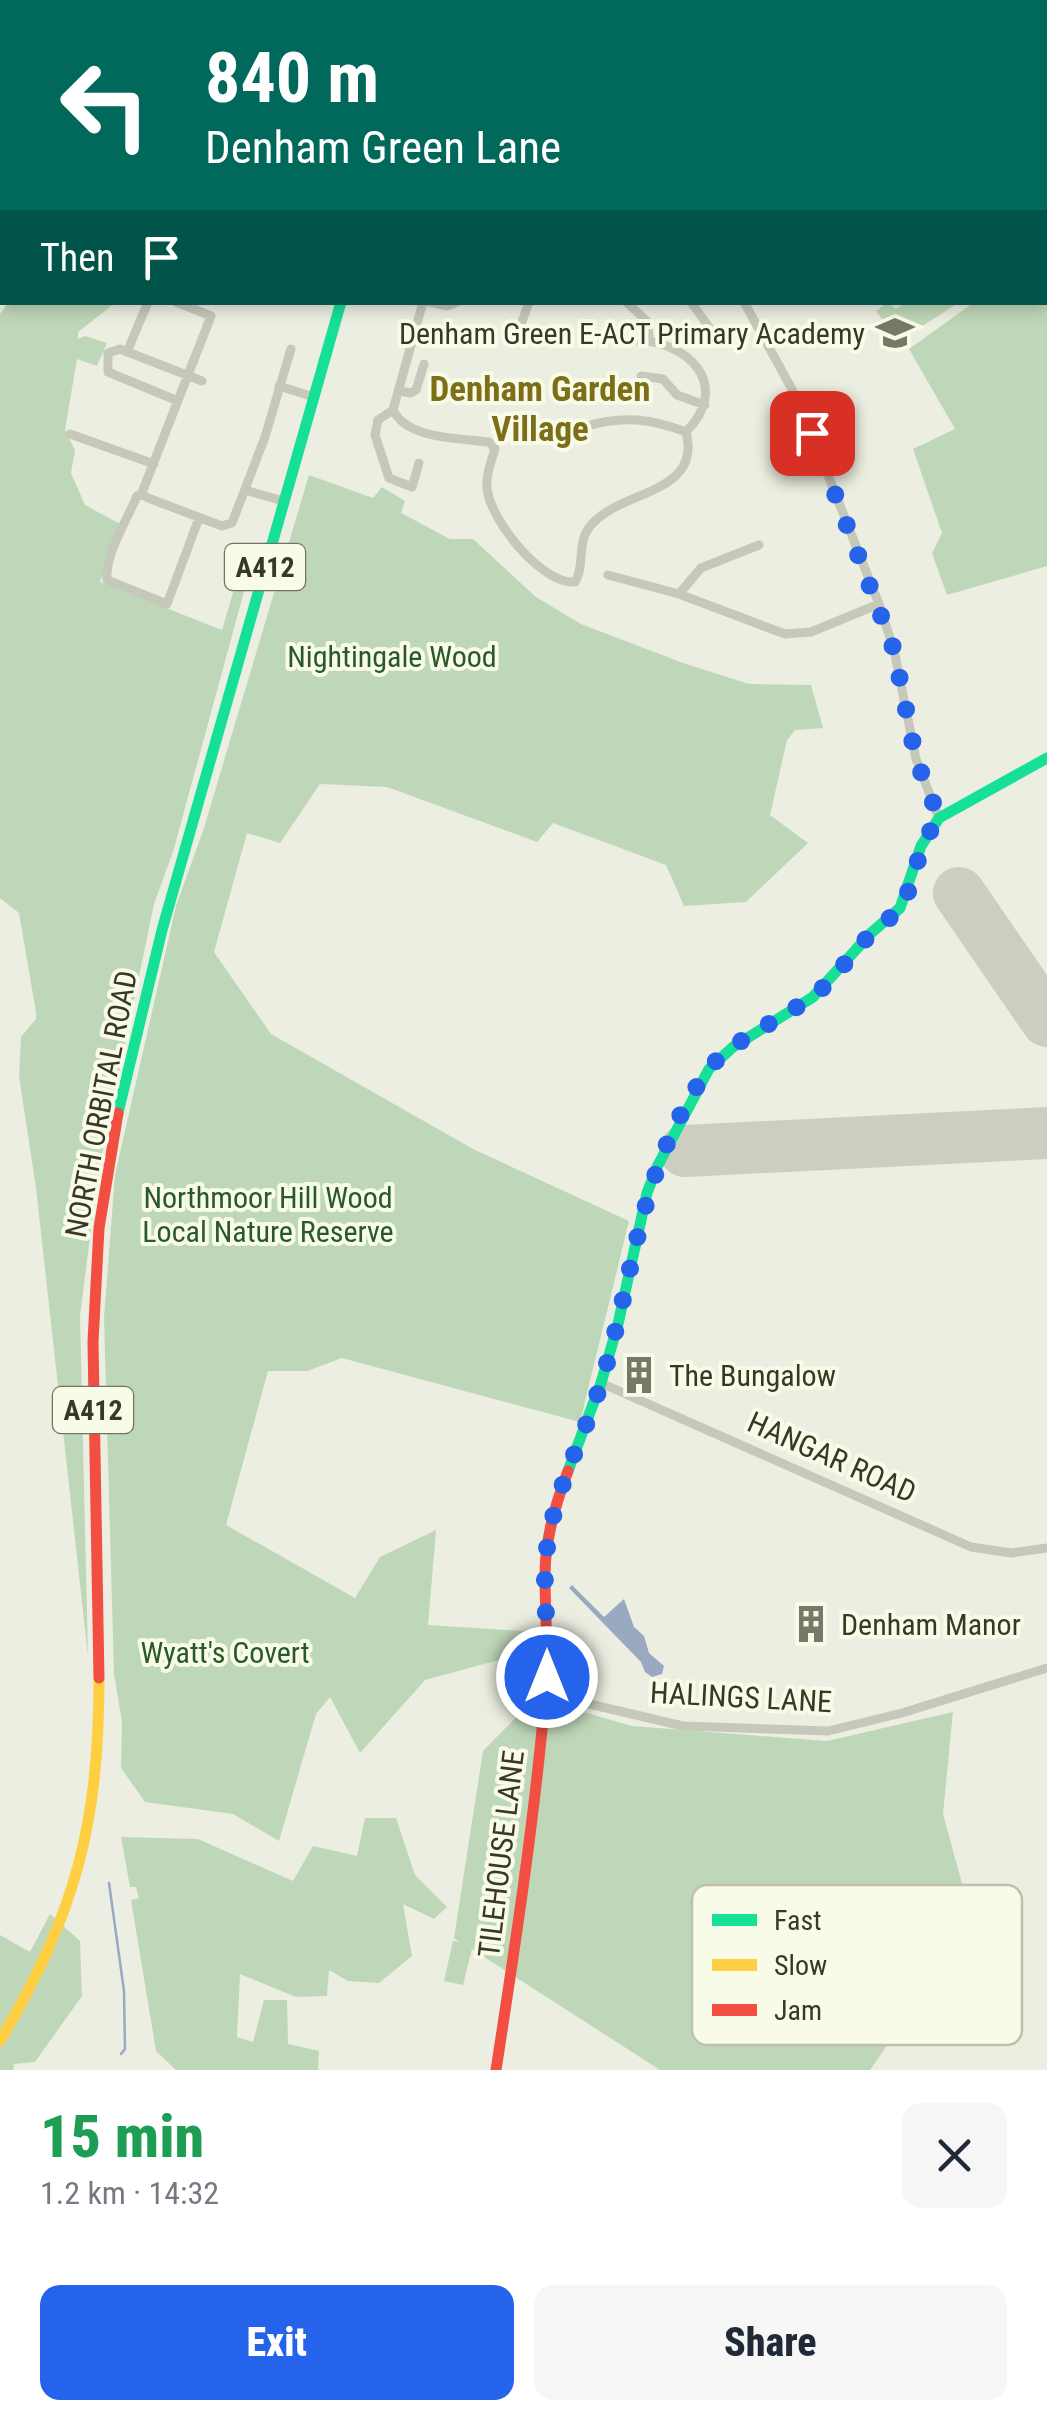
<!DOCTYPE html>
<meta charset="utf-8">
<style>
body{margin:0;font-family:"Roboto Condensed",sans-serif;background:#f6f6f7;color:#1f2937;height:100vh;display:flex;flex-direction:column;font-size:38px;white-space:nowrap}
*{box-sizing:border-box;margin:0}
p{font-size:32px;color:#747a83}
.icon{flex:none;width:55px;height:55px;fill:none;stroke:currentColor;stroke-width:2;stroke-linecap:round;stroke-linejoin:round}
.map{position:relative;height:2070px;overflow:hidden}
.sheet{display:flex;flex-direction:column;background:#fff;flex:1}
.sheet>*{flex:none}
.banner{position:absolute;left:0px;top:0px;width:1048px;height:305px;box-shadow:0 5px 15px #0003;background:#00695c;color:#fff;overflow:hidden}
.pin{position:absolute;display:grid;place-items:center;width:85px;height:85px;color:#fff;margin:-42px;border-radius:20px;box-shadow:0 5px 15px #0006}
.me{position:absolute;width:110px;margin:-55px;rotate:0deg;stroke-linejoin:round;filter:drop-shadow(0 0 8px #0008)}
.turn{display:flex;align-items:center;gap:35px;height:210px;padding:0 40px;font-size:45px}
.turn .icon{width:130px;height:130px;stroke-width:2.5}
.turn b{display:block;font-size:70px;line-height:85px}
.then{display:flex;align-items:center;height:95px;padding:0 40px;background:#0003;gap:20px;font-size:38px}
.round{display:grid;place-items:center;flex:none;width:105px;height:105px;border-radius:20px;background:#f6f6f7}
.headline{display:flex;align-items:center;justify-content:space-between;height:170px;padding:0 40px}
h1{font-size:60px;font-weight:800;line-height:75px;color:#1e9e55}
.action{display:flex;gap:20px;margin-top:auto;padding:20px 40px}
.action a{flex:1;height:115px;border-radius:20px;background:#2563eb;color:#fff;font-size:40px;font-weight:800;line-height:115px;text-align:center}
.action a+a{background:#f6f6f7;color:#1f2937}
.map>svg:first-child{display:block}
</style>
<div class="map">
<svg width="1047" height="2070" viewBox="0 0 1047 2070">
<rect width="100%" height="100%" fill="#eceee1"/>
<path fill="#bfd7b9" d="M1047,245V566L947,595L932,553L942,533L913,449L955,429L909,349L973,303L1045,302Z
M8,303H115L78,332V339L85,336L107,343L97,366L77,359L65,430L75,450L71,473L85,505L120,524L100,582L222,630L242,562L254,555L173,852L154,904L98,1174L80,1316L88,1656L36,1188L19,1076L21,1037L36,1019V1012L19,913L0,898V314Z
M887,303L896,309L906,303H958L898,342L876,311Z
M309,475L373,498L382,487L405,501L401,513L450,539H473L536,597L581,624L683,663L749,684L811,685L823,728L795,730L787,740L770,815L808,843L746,902L684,906L666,865L553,823L537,842L387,787L320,784L280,843L247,833L214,952L271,1034L473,1149L629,1221L580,1422L342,1358L307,1371H268L226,1525L355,1598L380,1557L436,1530L428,1625L524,1631L521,1654L425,1680L360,1753L330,1697L316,1714L279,1841L233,1814L145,1802L121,1768L122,1722L114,1674L104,1318L115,1175L176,906L204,828Z
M527,1706L587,1713L632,1726L827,1741L953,1712L943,1814L964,1891L912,2010L870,2070H660L472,1949L463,1985L444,1981L453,1941L459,1942L454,1938L483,1751Z
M365,1818H396L415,1875L447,1907L434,1919L403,1904L412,1956L379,1983L348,1981L329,1970L327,1996L296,1997L240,1974L237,2037L253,2042L264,2000H287L288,2044L319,2051L318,2070H176L156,2051L131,1900L139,1898L136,1887H130L121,1837L198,1839L293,1881L313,1846L357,1856Z
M50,1914L80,1941L82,1996L35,2062L14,2064L13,2070H0V1935L30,1952Z"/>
<path fill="#9aa9c2" d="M572,1585L604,1617L624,1599L634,1627L644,1636L649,1653L664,1666L662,1674L652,1677L645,1672L641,1662L569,1588Z"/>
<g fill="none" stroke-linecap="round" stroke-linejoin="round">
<path stroke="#9aa9c2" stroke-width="2.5" d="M109,1883L124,1991L125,2049L121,2054"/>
<path stroke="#cdcec2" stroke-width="52" d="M959,893L1047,1021
M685,1151L1047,1133"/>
<path stroke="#c6c8b9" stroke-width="9" d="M486,0L489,2
M1019,0L1021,2
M506,2L508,0
M682,2L683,0
M831,2V0
M949,2L950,0
M1045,39L1047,42
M1045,107L1047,106
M176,302L211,316L143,490L142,494L148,498L222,526L232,523L265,437L291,349
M423,302L393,410C408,440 460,438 489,442L495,449C491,462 486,474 487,488C490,520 541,584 575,582C585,566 577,546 588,529C615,489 703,497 686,432
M429,302L447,306L457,302
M626,302L648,322L649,340
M691,302L711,330
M744,302L799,402L879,604L894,650L916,759L939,818
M520,327L514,326L507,332L511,342L523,339L520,327L529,302
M633,340C687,340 733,384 686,432
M127,352L148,302
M641,376L663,379L677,395L705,405
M279,386L314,397
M399,391L411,393L416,390L424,364
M178,401L108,372V353L120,349L202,381
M393,410L378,420L375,435L389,478L412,487L419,463
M587,426C623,415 652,419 686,432
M70,434L154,464
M245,490L283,501
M142,494L137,496C127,520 105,554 107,580L167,604L199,518
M608,575L679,594L785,634L811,632L879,604
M679,594L701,568L759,545
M601,1383L971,1547L1011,1553L1047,1548
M545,1701L585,1703L683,1726L828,1731L902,1713L1047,1668"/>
<path stroke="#16e098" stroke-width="11" d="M469,2L471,0
M118,1113L162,930L341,302
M568,1471L601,1383L618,1324L647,1193L657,1167L709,1069L733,1047L813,997L871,933L900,908L921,846L939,818L1047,758"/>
<path stroke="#ffcf43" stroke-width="11" d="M0,2041C75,1914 99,1826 99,1678"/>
<path stroke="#f24e42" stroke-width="11" d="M99,1678L93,1342L99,1228L118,1113
M496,2070C515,1947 534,1822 545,1698C549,1656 545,1617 545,1575C545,1539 555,1505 568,1471"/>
</g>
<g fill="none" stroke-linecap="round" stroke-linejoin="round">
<path stroke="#2563eb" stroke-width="18" stroke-dasharray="0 32.4" d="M547,1677C550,1634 541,1591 547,1548C556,1484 583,1441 601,1383C635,1275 638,1171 705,1074C732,1035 796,1017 832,979C845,964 857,947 872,933C882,923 897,915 904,901C919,870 915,850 939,818L916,759L894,650L812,433"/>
</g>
<defs>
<g id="school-bare" transform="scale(3)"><path d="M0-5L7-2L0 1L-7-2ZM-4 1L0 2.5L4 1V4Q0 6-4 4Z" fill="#787868" stroke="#f8fbe7" stroke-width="2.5" paint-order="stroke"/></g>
<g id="building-bare" transform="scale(3)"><path d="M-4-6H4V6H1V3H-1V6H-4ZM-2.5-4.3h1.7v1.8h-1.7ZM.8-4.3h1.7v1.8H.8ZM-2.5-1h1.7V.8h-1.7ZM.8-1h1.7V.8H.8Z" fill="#787868" stroke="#f8fbe7" stroke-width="2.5" paint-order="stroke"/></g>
</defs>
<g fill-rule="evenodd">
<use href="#school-bare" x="895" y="333"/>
<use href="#building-bare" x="639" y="1375"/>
<use href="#building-bare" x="811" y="1624"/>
</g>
<g text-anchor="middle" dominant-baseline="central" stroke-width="8" stroke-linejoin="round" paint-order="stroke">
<g fill="#f8fbe7" stroke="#727261" stroke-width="2.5">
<rect x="225" y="544" width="80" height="46" rx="8"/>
<rect x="53" y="1387" width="80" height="46" rx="8"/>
</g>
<g font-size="28" font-weight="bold" fill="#393827">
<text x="265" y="567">A412</text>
<text x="93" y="1410">A412</text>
</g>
<g font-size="30" fill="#393827" stroke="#f8fbe7" text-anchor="start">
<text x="865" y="333" text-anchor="end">Denham Green E-ACT Primary Academy</text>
<text x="669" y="1375">The Bungalow</text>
<text x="841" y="1624">Denham Manor</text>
</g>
<g font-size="30" fill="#295928" stroke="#f8fbe7">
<text x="392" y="656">Nightingale Wood</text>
<text x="268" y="1197">Northmoor Hill Wood<tspan x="268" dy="34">Local Nature Reserve</tspan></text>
<text x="225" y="1652">Wyatt's Covert</text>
</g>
<g font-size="30" fill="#393827" stroke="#f8fbe7">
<text transform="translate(101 1104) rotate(-79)">NORTH ORBITAL ROAD</text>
<text transform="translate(832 1457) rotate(24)">HANGAR ROAD</text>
<text transform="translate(741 1697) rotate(3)">HALINGS LANE</text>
<text transform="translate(501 1854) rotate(-83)">TILEHOUSE LANE</text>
</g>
<g font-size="35" font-weight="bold" fill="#7d6f17" stroke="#f8fbe7">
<text x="540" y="389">Denham Garden<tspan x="540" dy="40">Village</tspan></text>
</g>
</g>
<rect x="692" y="1885" width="330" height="160" rx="15" fill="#f8fbe7" stroke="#bfc0ad" stroke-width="2.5"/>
<rect x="712" y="1914" width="45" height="12" fill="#16e098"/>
<rect x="712" y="1959" width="45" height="12" fill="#ffcf43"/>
<rect x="712" y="2004" width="45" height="12" fill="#f24e42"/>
<g font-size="28" fill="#393827">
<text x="774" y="1930">Fast</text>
<text x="774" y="1975">Slow</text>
<text x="774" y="2020">Jam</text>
</g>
</svg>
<div class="pin" style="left:812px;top:433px;background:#d93025"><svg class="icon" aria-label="arrive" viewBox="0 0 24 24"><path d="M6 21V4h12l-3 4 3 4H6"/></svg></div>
<svg class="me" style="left:547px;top:1677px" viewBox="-20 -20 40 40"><circle r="17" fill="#2563eb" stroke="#fff" stroke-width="3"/><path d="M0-11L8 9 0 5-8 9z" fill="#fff"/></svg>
<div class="banner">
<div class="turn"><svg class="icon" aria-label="left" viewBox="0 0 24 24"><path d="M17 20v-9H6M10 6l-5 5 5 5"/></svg><div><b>840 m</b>Denham Green Lane</div></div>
<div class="then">Then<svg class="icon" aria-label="arrive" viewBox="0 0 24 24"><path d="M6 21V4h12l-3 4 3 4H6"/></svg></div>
</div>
</div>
<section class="sheet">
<div class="headline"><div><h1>15 min</h1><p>1.2 km · 14:32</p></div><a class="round"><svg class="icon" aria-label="close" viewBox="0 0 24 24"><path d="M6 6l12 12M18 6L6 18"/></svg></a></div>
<div class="action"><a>Exit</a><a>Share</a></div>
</section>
